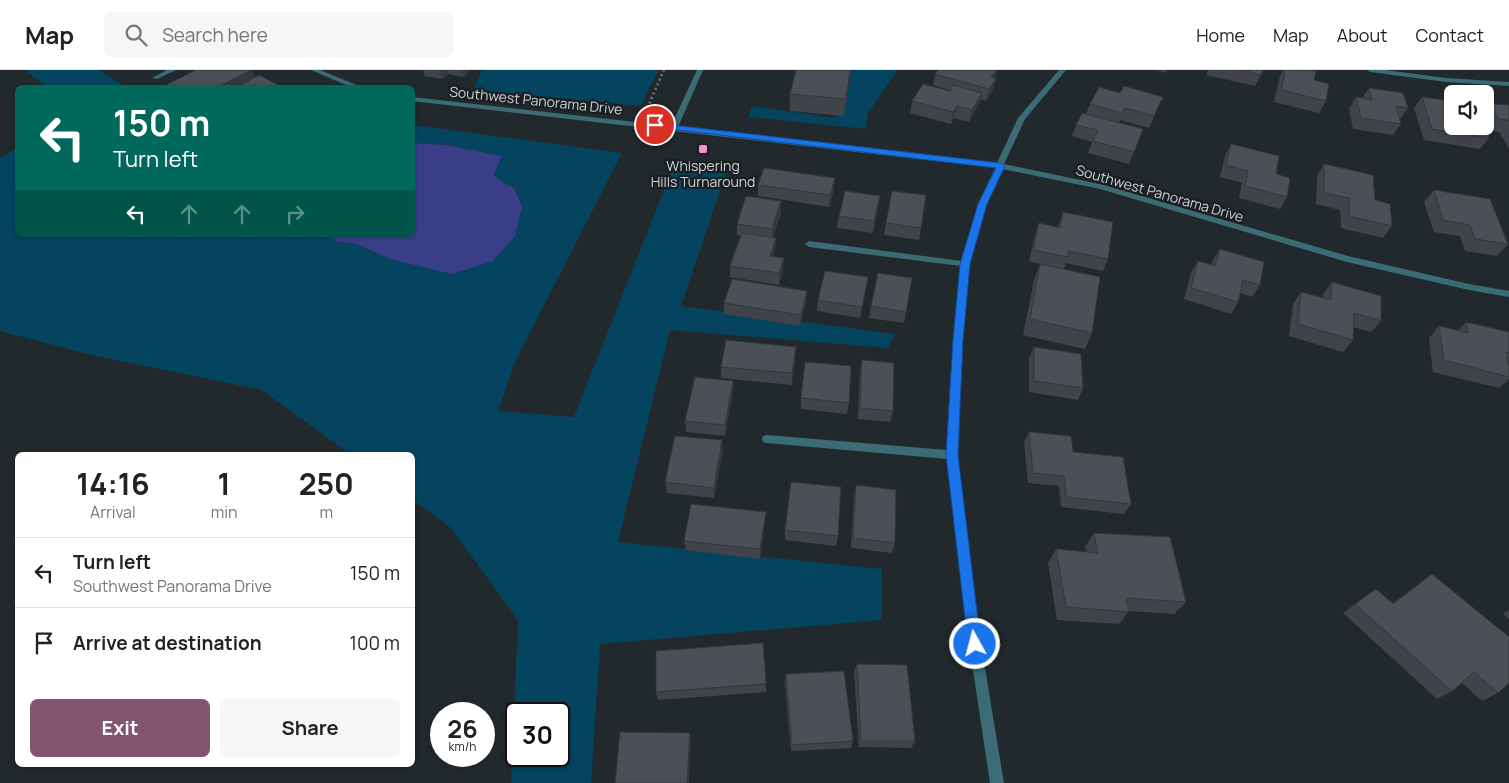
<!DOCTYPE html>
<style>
body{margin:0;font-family:Manrope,sans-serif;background:#f6f6f6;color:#222;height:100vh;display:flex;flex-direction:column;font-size:19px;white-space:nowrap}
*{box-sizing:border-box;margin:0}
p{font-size:16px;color:#767676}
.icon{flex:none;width:28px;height:28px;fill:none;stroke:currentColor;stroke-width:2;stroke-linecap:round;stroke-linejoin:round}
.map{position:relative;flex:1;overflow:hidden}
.details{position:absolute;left:15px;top:382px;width:400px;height:315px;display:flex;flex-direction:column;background:#fff;border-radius:8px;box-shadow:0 1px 4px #0004}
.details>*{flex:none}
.hud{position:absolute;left:15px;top:15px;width:400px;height:152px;border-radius:8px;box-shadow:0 1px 4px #0004;background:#00695c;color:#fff;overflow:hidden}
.buttons{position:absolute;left:1444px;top:15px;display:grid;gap:10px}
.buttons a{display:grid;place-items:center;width:50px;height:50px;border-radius:8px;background:#fff;box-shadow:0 1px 4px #0004;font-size:25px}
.speed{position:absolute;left:430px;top:632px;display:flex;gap:10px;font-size:25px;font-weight:700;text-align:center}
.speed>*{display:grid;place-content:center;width:65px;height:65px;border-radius:50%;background:#fff;box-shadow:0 1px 4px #0004;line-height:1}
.speed small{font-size:12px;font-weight:400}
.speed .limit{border:2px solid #111;border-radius:8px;background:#fff;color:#111}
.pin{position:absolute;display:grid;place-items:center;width:42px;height:42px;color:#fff;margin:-21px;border:2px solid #fff;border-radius:50%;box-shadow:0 1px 5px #0007}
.me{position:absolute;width:55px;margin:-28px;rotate:353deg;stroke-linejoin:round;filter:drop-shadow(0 0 4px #0008)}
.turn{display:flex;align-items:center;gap:18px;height:105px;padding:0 15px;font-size:22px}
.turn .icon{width:65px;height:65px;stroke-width:2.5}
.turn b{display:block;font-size:35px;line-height:42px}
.lanes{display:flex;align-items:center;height:48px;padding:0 15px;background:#0003;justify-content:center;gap:25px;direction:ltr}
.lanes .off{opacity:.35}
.eta{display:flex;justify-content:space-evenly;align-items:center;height:85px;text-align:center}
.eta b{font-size:30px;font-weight:700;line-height:35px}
.cta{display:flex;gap:10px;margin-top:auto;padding:10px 15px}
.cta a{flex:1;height:58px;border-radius:8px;background:#82546f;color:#fff;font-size:20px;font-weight:700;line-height:58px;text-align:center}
.cta a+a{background:#f6f6f6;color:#222}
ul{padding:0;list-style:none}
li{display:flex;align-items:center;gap:15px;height:70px;padding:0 15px;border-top:1px solid #e0e0e0}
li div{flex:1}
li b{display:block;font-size:19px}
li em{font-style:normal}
header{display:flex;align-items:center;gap:30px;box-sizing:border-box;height:70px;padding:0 25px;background:#fff;border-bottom:1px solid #e0e0e0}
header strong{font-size:24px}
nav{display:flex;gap:28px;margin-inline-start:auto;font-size:18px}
.search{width:350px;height:45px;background:#f6f6f6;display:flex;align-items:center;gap:12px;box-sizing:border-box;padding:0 18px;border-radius:8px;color:#767676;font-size:19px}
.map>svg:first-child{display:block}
</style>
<header>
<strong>Map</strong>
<div class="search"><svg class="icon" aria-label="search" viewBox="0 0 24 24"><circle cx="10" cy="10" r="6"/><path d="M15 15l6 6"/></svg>Search here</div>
<nav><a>Home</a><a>Map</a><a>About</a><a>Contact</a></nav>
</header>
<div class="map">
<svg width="1509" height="713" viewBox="0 0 1509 713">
<rect width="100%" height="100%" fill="#22292d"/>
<path fill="#05445f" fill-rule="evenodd" d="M25,0H99L126,17H46Z
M482,0H658L641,36L473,20Z
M850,0H898L868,43L866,59L749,47L751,36L835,48Z
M413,55L622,83L516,290L498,341L574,347L676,90L728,97L681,236L895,264L888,278L670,260L618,472L882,499V550L600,574L591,713H511L518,550L451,458L413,430L412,385H351L262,320L92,285L0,261V88L17,78L18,165H327L337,172L357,174L390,189L415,194L514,118L499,110L494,104L502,86L447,75L413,73ZM516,644H559V686H516Z"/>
<path fill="#3a3d87" d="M413,73L447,75L502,86L494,104L499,110L514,118L522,137L515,166L493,191L452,204L390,189L357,174L337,172L327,165H412Z"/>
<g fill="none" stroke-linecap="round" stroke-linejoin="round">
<path stroke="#707679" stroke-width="2.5" stroke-dasharray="2 3" stroke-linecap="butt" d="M651,38L649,34L664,0"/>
<path fill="#3b6c75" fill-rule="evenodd" d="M167,0H176L157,9L152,8Z
M311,0H320L364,18H353Z
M697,0H703L678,57L997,93L1018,48L1059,0H1066L1025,49L1004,94L1104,115L1348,186L1469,214L1509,221V227L1469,220L1347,192L1100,119L1002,99L986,134L969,194L963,270L957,385L981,574L1004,713H990L969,574L947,389L767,373L763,372L762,369L763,366L767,365L947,380L953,270L961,196L809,177L805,174L809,171L962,191L978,134L995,98L412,31V27L671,56Z
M1367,0H1385L1446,8L1509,12V16L1446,12L1370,2Z"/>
</g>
<path fill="#40444a" d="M423,0H470L464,7L448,4L443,9L425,6Z
M796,0H851L844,46L790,41V24Z
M938,0H997L995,8L996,9L993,20L986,31L981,29L979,34L969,52L954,48L951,54L910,43L912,31L950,21V20L933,15L935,4Z
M1156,0H1167L1166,3Z
M1208,0H1263L1261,5L1255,16L1206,5Z
M1283,0H1313L1314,10L1326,31L1319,43L1274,32L1280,6Z
M1369,18L1408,38L1400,49L1401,54L1393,65L1353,59L1349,39L1356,27L1362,28Z
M1120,23L1158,38L1149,58L1120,50L1119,53L1143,59L1129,94L1088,83L1092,72L1072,66L1076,55L1086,44L1090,34Z
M1422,27L1452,56L1489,68L1480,79L1424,70L1414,38Z
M1489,34L1509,35V78L1499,62L1490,61L1485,53V39Z
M1231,74L1276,104L1287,127L1280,139L1239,128L1242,113L1220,107L1225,86Z
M1324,94L1375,130L1392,156L1383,168L1341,158L1340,140L1316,134L1317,106Z
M758,115L834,119L829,137L758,126Z
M1434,120L1508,174L1497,186L1465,181L1460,166L1434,162L1424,132Z
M880,126L873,163L837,158L839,146Z
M781,131V143L773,167L776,168L775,179L773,186L783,200L779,215L730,207V196L740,166L737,165V154Z
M1063,142L1108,189L1103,201L1066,193L1064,199L1092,263L1085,279L1023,265L1034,210L1040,194L1029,191L1035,165L1039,153L1058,157Z
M886,153L921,158L919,170L884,165Z
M1220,179L1260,215L1252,227L1240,223L1238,232L1231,244L1184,229L1191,203L1198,191L1212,195L1213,190Z
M868,207L860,248L817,241L818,230Z
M1332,212L1381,251L1371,262L1353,257V270L1343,282L1289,266L1293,234L1301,222L1323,228V224Z
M724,233H806L800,256L724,244Z
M871,236L906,242L904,253L869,248Z
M1466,252L1509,262V293H1508L1509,309L1499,318L1433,302L1429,268L1439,256L1458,261Z
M1034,277L1083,318L1078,330L1029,322V288Z
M795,288L792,315L721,308V297Z
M862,290L893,341L890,352L858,349L860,301Z
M733,311V322L725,366L686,362L685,351Z
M801,328L849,333L847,344L801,339Z
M1029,362L1073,382L1131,434L1124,444L1061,437L1059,416L1028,413L1024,372Z
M723,381L714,428L667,423L665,412Z
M856,415L895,473L892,483L851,478L854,426Z
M765,452L760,489L686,480L684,471Z
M785,460L838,466L836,476L785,470Z
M1094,463L1186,532L1174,544L1129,541L1119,554L1057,550L1048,493L1056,479L1086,482L1085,477Z
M1432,504L1498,623L1482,631L1462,613L1452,621L1437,629L1343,543L1376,519L1393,533Z
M1509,540V549L1503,544Z
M857,594L915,671L911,678L859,677L854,602Z
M786,604L853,671L851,678L791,681L785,612Z
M766,614V622L658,630L656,622Z"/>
<path fill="#34373c" d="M252,0L257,11L245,18H216Z
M440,0H447L448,4L443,9Z
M462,0H470L464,7Z
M850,0H851V3L844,46L846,29Z
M996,0H997L994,10L991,7Z
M996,9L993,20L986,31L989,19Z
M982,23L979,34L969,52L972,40Z
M957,36L954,48L951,54L953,42Z
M835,108L834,119L829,137L830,125Z
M880,126L878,137L873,163L874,151Z
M781,131V143L772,170V159Z
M776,168L775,179L770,198V186Z
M784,188L783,200L779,215V203Z
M807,221L806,233L800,256L801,245Z
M796,277L795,288L792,315V303Z
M733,311V322L725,366V355Z
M722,370L723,381L714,428V418Z
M766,442L765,452L760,489V479Z
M690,663L691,670L689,713H687Z"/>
<path fill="#4b4f56" stroke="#34373c" d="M196,0H251L216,18H172L166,15Z
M796,0H850L846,29L790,24Z
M938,0H996L991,7L996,9L989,19L935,4Z
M1242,0H1263L1261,5Z
M1285,0L1316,1L1314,10L1329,14L1326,31L1281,20Z
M259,5L284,18H236Z
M923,14L950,21L953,15L982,23L972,40L957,36L953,42L912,31Z
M1124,16L1163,27L1154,46L1125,38L1122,43L1090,34L1099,17L1120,23Z
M1369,18L1403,23L1408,38L1396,36L1401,54L1361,48L1356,27L1372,30Z
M1422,27L1452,31V56H1485L1489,68L1432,59Z
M1489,34L1509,35V51L1508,50L1499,49Z
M1082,43L1143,59L1134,82L1093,71L1098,60L1076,55Z
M1231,74L1279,86L1276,104L1290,108L1287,127L1245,116L1248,101L1226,95Z
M1324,94L1373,105L1375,130L1390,134L1392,156L1349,146V128L1324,123Z
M764,98L835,108L830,125L758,115Z
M1434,120L1490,129L1508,174L1475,169L1470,155L1443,150Z
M845,121L880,126L874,151L839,146Z
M892,121L926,125L921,158L886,153Z
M746,126L781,131L772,159L737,154Z
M1063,142L1113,152L1108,189L1069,181L1068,187L1033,180L1039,153L1060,158Z
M742,163L776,168L770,186L784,188L779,203L730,196Z
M1220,179L1264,192L1260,215L1243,210L1238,232L1191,218L1198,191L1215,196Z
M1040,194L1100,207L1092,263L1030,249Z
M825,201L868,207L862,237L818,230Z
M878,203L912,208L906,242L871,236Z
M732,209L807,221L801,245L724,233Z
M1332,212L1381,226V251L1354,243L1353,270L1298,254L1301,222L1331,230Z
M1466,252L1509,262V283L1506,282L1509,297V307L1444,290L1439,256L1468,263Z
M726,270L796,277L792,303L721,297Z
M1034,277L1081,284L1083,318L1034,311Z
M862,290L894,293L893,341L860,338Z
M805,292L851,296L849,333L801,328Z
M695,307L733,311L725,355L685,351Z
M1029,362L1071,366L1073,382L1123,387L1131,434L1066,427L1064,406L1033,403Z
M675,366L722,370L714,418L665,412Z
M791,412L841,417L838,466L785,460Z
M856,415L896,420L895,473L853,468Z
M691,434L766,442L760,479L684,471Z
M1094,463L1170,467L1186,532L1126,528L1129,542L1066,537L1056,479L1098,483Z
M1432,504L1509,567V613L1498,623L1474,602L1452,621L1355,534L1376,519L1393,534Z
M763,573L766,614L656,622V581Z
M857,594L907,595L915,671H861Z
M844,601L853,671L792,675L786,604Z
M620,662L690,663L687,713H615Z"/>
<path fill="#1a73e8" stroke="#114b97" d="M655,53L1001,93L1005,96L987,134L970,194L963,270L958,385L981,574L979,579L975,581L970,579L968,574L946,385L953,270L960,194L978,134L996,98L652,57L651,55Z"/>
<rect fill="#f790ce" stroke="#191f23" stroke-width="2" x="698" y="74" width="10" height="10" rx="2.5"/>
<g text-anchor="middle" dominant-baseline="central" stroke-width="4.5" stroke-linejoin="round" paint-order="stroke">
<g font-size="14" fill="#cfd3d6" stroke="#191f23">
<text transform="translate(536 30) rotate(6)">Southwest Panorama Drive</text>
<text transform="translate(1160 123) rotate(16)">Southwest Panorama Drive</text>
</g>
<g font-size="14" fill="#cfd3d6" stroke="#191f23">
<text x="703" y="95">Whispering<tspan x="703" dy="16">Hills Turnaround</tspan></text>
</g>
</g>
</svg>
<div class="buttons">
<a><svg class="icon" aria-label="sound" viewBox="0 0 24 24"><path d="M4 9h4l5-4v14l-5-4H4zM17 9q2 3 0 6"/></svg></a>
</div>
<div class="speed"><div>26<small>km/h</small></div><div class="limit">30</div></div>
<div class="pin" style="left:655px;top:55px;background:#d93025"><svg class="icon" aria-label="arrive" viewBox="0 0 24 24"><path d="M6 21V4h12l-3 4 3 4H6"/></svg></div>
<svg class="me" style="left:975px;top:574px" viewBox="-20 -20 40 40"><circle r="17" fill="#1a73e8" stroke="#fff" stroke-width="3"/><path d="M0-11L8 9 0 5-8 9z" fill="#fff"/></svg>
<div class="hud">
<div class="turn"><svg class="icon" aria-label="left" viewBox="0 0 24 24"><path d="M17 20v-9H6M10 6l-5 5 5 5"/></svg><div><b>150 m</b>Turn left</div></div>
<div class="lanes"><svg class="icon" aria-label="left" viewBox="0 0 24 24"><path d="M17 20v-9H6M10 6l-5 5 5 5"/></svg><svg class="icon off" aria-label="ahead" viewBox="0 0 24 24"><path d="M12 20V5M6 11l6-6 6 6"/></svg><svg class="icon off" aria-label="ahead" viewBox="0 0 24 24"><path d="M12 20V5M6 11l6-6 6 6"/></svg><svg class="icon off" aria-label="right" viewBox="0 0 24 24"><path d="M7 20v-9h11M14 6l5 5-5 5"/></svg></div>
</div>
<section class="details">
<div class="eta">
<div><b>14:16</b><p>Arrival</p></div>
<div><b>1</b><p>min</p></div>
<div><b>250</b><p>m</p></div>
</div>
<ul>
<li><svg class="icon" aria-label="left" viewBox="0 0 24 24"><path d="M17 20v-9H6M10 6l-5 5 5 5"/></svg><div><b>Turn left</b><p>Southwest Panorama Drive</p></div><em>150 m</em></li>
<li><svg class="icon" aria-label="arrive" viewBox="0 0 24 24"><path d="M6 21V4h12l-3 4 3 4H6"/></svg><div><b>Arrive at destination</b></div><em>100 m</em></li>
</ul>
<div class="cta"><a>Exit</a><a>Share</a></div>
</section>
</div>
